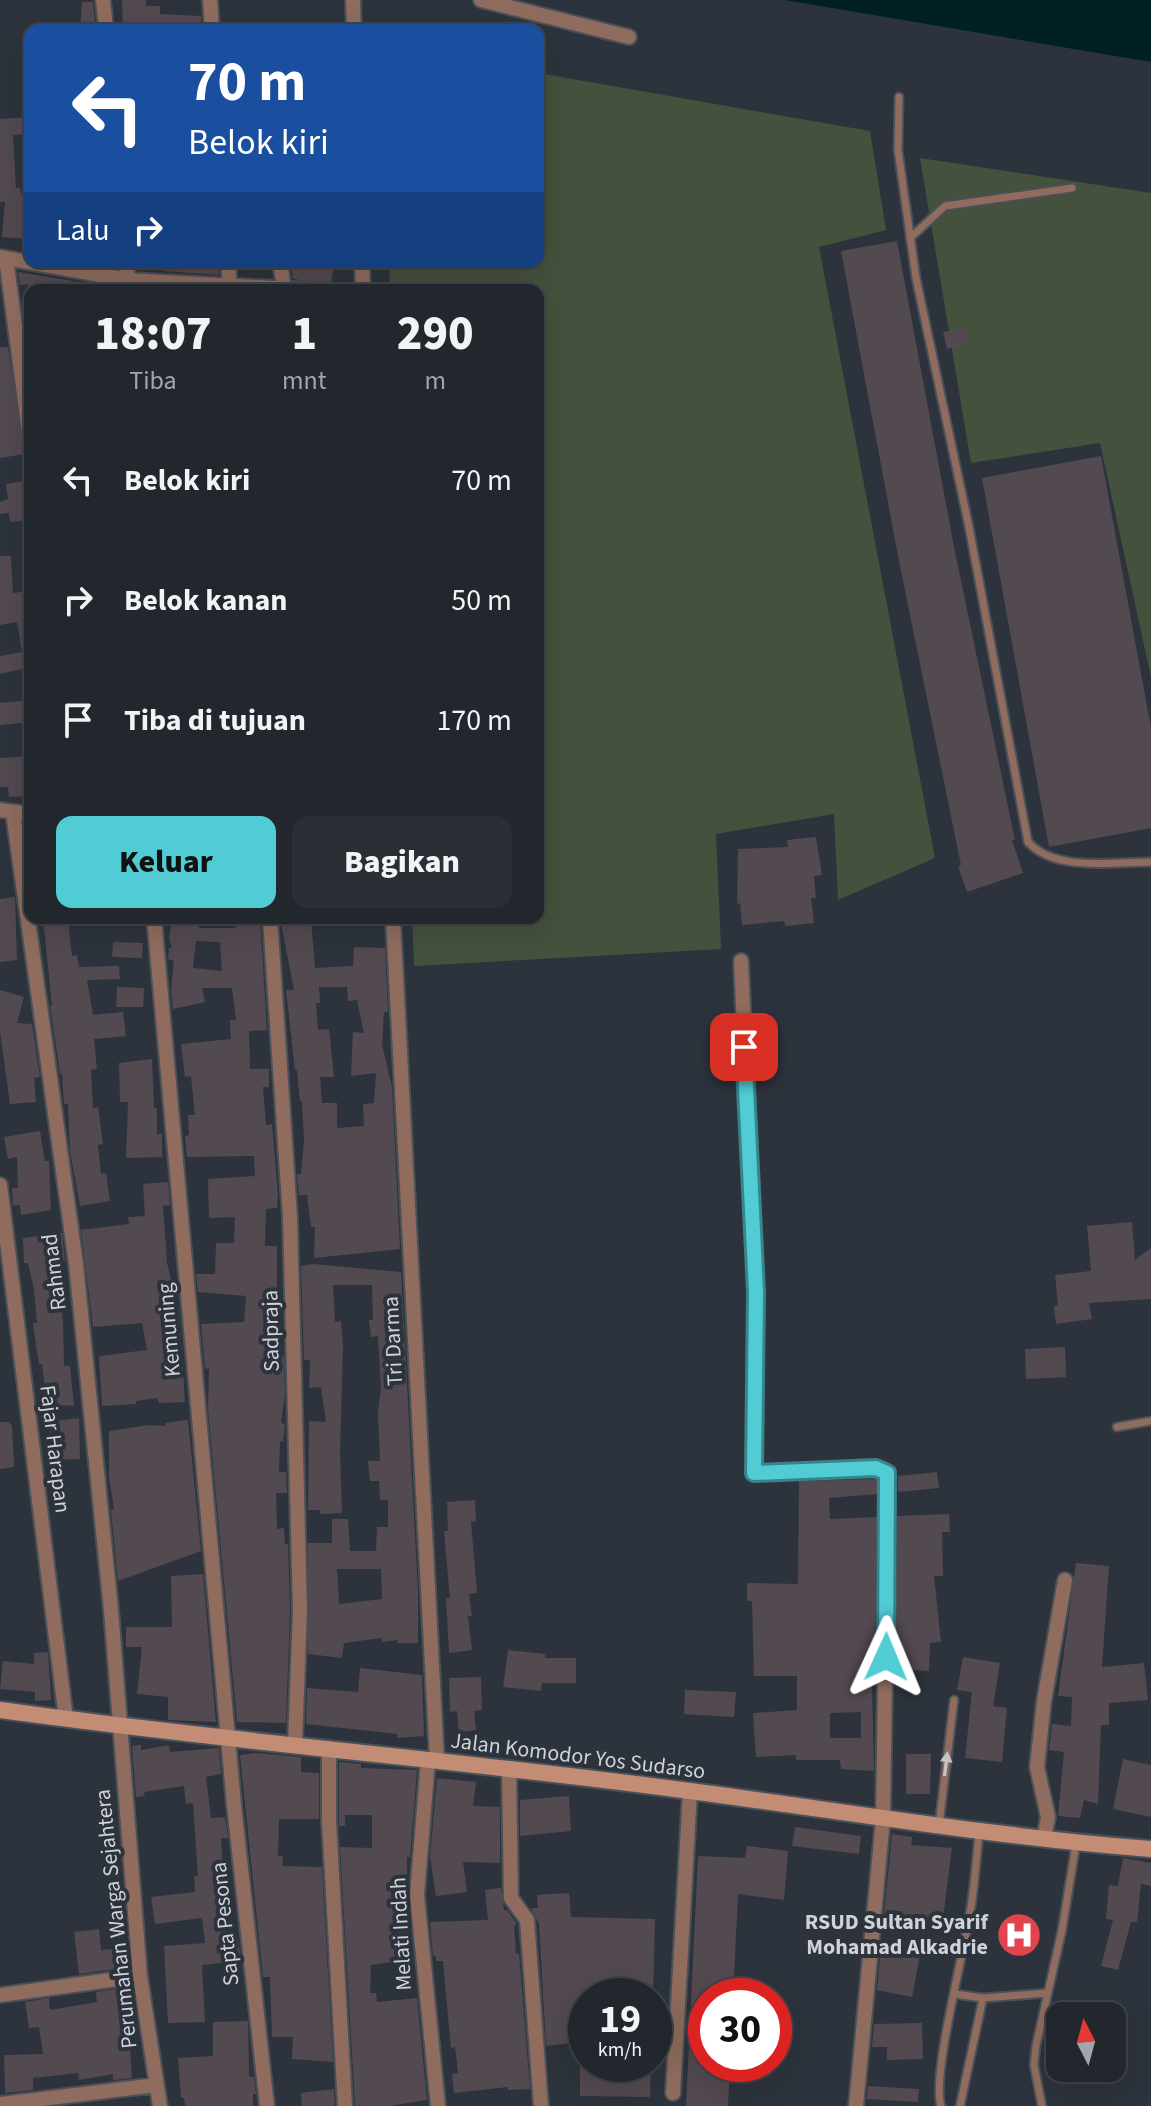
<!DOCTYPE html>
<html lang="id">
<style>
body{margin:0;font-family:"Source Sans 3",sans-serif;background:#2a2e35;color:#f1f3f6;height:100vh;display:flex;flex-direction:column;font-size:30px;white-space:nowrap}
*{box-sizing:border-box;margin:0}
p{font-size:26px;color:#a2a5aa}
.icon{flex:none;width:44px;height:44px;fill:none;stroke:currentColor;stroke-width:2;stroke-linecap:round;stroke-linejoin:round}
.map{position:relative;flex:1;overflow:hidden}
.drawer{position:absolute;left:24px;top:284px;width:520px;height:640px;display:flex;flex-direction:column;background:#22262d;border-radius:16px;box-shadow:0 8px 32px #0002,0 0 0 2px #3f4349}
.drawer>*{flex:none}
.top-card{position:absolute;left:24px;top:24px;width:520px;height:244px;border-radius:16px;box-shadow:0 8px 32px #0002,0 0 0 2px #3f4349;background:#1a4fa0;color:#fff;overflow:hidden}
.needle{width:52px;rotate:354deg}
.buttons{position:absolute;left:1046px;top:2002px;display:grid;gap:16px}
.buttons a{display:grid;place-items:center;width:80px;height:80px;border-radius:16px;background:#22262d;box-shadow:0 8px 32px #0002,0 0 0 2px #3f4349;font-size:40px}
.speed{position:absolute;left:568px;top:1978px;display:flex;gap:16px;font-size:40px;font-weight:700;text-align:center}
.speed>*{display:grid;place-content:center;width:104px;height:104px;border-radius:50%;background:#22262d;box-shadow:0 8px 32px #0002,0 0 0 2px #3f4349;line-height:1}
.speed small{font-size:20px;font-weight:400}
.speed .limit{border:12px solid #d22;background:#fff;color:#111}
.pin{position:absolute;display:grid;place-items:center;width:68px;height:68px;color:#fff;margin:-34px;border-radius:16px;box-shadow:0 4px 12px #0006}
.me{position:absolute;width:88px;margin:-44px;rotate:1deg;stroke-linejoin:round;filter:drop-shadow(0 0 6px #0008)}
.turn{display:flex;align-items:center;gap:28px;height:168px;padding:0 32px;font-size:36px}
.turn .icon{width:104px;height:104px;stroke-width:2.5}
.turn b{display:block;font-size:56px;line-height:68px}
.then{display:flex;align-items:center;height:76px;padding:0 32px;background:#0003;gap:16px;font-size:30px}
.eta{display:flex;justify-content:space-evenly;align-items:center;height:136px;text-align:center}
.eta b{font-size:48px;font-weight:800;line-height:56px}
.primary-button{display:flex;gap:16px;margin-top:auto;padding:16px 32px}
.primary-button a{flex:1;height:92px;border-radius:16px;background:#51ccd4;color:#111;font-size:32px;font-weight:800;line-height:92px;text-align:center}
.primary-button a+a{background:#2a2e35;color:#f1f3f6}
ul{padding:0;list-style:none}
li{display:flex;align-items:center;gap:24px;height:120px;padding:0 32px}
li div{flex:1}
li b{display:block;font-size:30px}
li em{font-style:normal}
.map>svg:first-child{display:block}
</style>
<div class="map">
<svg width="1151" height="2106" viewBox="0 0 1151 2106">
<rect width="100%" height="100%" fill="#2d333c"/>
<path fill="#44513c" d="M538,73L870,131L886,230L819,247L935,858L838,900L834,814L716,834L721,949L414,966L412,918H538V290H390L389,262H538Z
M920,158L1151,193V677L1100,443L971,463Z"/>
<path fill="#002025" d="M785,0H1151V62Z"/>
<path fill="#534951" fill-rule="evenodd" d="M122,0H146V6H160V14L201,16V30H123Z
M82,2H93L96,30H80Z
M30,117V134L13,135L16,188L20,187L21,194H30V239L2,237L5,202H0V119Z
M897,241L954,547L1015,840H1012L1023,873L967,892L958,866L961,865L898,556L841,251Z
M164,262H218L219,275L164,271Z
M291,263L333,270L331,284L293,279Z
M18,272L91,284V290H29L28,284L20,285Z
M966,328L969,344L947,349L943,332Z
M0,347H8L25,454L0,458Z
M1101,456L1151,728V828L1049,847L982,478Z
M24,481L30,520L10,522L9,513L0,514V502L8,499L6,484Z
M0,556H11L13,593L30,591V607H27L30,667L0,674V656L22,652L17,622L0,625Z
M30,700V722L0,725V703Z
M30,756V796L9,797L8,787H0V758Z
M816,837L822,875L814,876L816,898H811L814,923L785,926L784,921L742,925L740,903L737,904L738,849L788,847L787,840Z
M15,897L17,960L0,962V899Z
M43,918H68L72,956L77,955L79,967L119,966L120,979L87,980L93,1015L123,1012L126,1036L94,1039L97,1069L91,1070L93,1108L98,1107L103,1144L98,1145L101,1174L106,1173L110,1201L80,1206L70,1151L68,1104H64L62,1073L60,1074L50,1005L52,1006Z
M172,918H199V928H236V918H260L267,1030L249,1031L250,1069H269V1087H263L266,1125L272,1124L278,1195L277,1208L266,1209L265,1246H277V1356H284L285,1395L281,1423L285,1424L283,1442L280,1441L279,1472H286L287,1493H276L277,1529L284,1528L285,1544H288L290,1610L286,1723L237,1722L208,1409L209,1368L205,1369L201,1324L244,1322L246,1296L198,1292L196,1274H215L216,1243H234L235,1217L209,1218L208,1179L255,1176L254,1156L187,1157L185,1136L189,1135L188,1115H195L191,1076L185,1077L181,1044L231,1039L230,1020H236L232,988H202L205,1002L173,1009L171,991L174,961L168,959L169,948H172L169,939ZM196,941L220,942L222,971L193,968Z
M280,918H311L315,968L353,966L354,947L385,948L388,1012H384L382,1045L392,1087L400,1249L314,1258L315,1227H311L307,1195H299L297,1174H301L304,1141L302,1101H300L297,1070H295L286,990H294ZM319,987H347L348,1001L357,1000L364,1033L353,1032L351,1076L376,1073L374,1103L363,1104L364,1126L337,1128V1103H322L320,1077H334L329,1029L318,1030L316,1003H320Z
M113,942L143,943L142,958L112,957Z
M117,987L144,988L143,1007H116Z
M0,990L24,997L17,1023L32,1024L40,1077L34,1078L36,1102L10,1104L0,1032Z
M152,1059L154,1108H157V1134H162V1157L126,1158L128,1102H120L119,1063Z
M40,1131L45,1161H49L51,1210L21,1215L20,1205L13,1206L12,1188H18L17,1157L8,1159L4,1137Z
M168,1182L170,1205L163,1206L167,1263L179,1311L185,1402L159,1403L157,1398L136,1401V1404L102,1406L99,1356L147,1350L142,1323L93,1327L81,1230L129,1224L128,1217L145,1216L143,1184Z
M1132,1222L1135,1260L1151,1248V1299L1089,1303L1092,1319L1056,1324L1054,1306L1058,1305L1055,1275L1091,1271L1087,1226Z
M62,1233L65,1261H56L63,1322L64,1366H70L74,1406L47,1404L42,1364H39L35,1339L33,1323H37L34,1289L28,1263H24L23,1238Z
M313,1264L401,1272L418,1592V1643H397L398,1640L382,1642V1638L344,1643L342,1658L308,1654V1543H332V1519H348L350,1551H376L377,1527H388V1500H380L379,1481H370L368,1461H380L378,1413L381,1387L378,1336L371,1337L369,1320H373L372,1285H333L335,1322L341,1321L343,1346L340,1452L342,1513L320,1514V1510H308L309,1421L326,1422L321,1387L309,1388L310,1360H304L301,1266ZM337,1569H381L382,1599L339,1604Z
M1065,1347L1066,1377L1026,1379L1025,1349Z
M79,1418L80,1459L56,1460L48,1422Z
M188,1420L201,1551L118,1581L111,1510L114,1509L109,1477V1431L149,1425L166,1426L165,1423Z
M0,1422H9L12,1426L14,1467L0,1469Z
M937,1472L939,1488L898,1492V1476Z
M877,1479L878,1494L829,1498L830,1519L877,1517L875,1684L872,1685L874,1771L841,1769L840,1760H796V1755L756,1757L753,1713L797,1710V1676H754L752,1601H747V1583L798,1584L799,1481ZM861,1712V1738H830V1713Z
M475,1500L476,1521L471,1522L477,1593L469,1594L472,1616H468L472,1650L449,1653L446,1598H450L444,1531H448L447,1502Z
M949,1514L950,1532H942L943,1576H934L941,1642L930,1643L929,1671L895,1669L897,1516Z
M1076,1563L1109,1566L1102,1667L1144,1663L1148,1700L1109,1703V1725H1101L1098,1804L1084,1800L1080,1818L1058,1816L1064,1752L1049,1750L1052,1724L1071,1726L1072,1697L1058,1696Z
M203,1574L216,1722L168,1720V1697L137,1694L142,1647H126V1627H172L171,1576Z
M508,1650L545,1654V1658H576V1683H542L541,1691L503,1687Z
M48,1652L51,1700L35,1701V1692L0,1689L3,1661L34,1664V1653Z
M963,1657L1000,1663L993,1706L1007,1708L1002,1762L965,1758L972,1692L957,1690Z
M360,1668L422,1675L424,1736L397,1738V1734L306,1724L307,1688L358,1692Z
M481,1677L482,1710L474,1711L476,1730L459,1732L457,1711L450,1712L449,1678Z
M685,1690L736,1692L734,1717L684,1714Z
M141,1745V1750L169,1745L170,1752L219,1748L221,1774L206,1777L211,1818L225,1817L228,1838H221L226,1938H238L241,1961L202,1965L205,2022L168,2023L164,1946L205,1943L202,1918L155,1924L151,1897L195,1892L194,1876H198L193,1803L186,1804L184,1786L144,1792L145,1796L136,1797L132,1746Z
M257,1753L301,1757V1772L319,1773V1819H279L278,1856H283L282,1866L322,1867L333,2062L292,2059L293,2037H272L270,1977H263L240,1755Z
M906,1754H931L930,1794H906Z
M1123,1759L1151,1765V1817L1113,1809Z
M339,1762L361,1764V1768L417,1770L410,1857H407V1919L413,1959L371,1965L370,1993H376L377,2002L417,1998L427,2100L389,2106H355L340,1847L372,1848V1815H345V1826H339Z
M437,1778L476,1782L473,1806L500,1807V1863L463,1862L467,1892L436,1896L430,1857Z
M569,1796L571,1831L520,1836V1800Z
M795,1827L861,1836L859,1854L792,1846Z
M892,1834L912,1837L911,1845L952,1848L943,1918L949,1920L946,1931L883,1925Z
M747,1846L788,1851L784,1900L738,1894L733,1996H706V2064H730L728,2106H686L698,1856L745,1858Z
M1123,1858L1151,1863V1886L1141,1884L1137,1922H1131L1118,1970L1101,1966L1113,1920L1106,1919L1109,1885L1118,1886Z
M501,1888L504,1910H507L517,1924L514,1926L516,1954L519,1953L530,2089L508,2090V2087L454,2093L452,2074L458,2073L455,2047L451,2048L443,1961H436V1956H433L430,1922L488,1920L485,1890Z
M569,1893L571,1917L655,1919L653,1996H586V2041L546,2046L539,1924L531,1908H538L537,1895Z
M99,1929L101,1950L113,1949L115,1969L79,1974L74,1932Z
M881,1948L921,1950L912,1997L877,1990Z
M131,1987L137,2031L129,2032L132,2078L113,2080V2074L79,2080L78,2073L33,2078V2090L5,2093L4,2055L43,2054L39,2027L29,2028L25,2002L49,1998L50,2010L97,2002L96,1992Z
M248,2021L249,2077H254L256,2094H253V2106H185L184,2098H181L178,2058L213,2056V2022Z
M922,2023L923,2059L887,2060V2047H872L874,2024Z
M580,2064H651L650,2097L580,2096Z
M868,2086L919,2089L918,2102L867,2099Z
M334,2089L335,2106H302L301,2093Z"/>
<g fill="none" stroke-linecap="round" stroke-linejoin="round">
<g stroke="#4a5058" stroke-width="11">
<path id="lane" d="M899,97L898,150L916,278L969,527L1028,842C1055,872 1114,862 1151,862
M910,238L945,206L1072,188
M1117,1427L1151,1421
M939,1825L954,1700
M955,1994L983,1998
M941,2106C931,2074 967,1943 972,1900C975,1878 977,1855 979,1833
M960,2106L983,1998L1048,1993
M1042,2106L1034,2065L1036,2046L1062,1930L1076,1844"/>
</g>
<g stroke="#4a5058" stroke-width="18">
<path id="street" d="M103,0L106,30
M210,0L212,30
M353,0L354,30
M481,0L629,37
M0,257L128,280L311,290
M6,258L30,439
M126,262L129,289
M228,262L230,290
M280,262L284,289
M362,262L363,290
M0,810L30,814
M13,813L76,1264L111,1610L140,1976L160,2106
M154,918L234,1805L267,2106
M270,918L290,1217L300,1610L295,1744
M393,918L437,1761
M741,961L756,1292L754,1473L876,1468L884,1470L888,1477L883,1819L856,2106
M0,1185L66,1719
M329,1748V1821L345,2106
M428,1760L417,1895L438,2106
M509,1768L511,1898L527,1920L541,2106
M1044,1838L1048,1817L1037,1767L1044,1701L1065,1580
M0,1995L140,1976
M673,2093L690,1791
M0,2104L157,2085"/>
</g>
<g stroke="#4a5058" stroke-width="20">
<path id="secondary" d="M0,1710C229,1742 460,1760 690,1791C843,1811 996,1837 1151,1849"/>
</g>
<use href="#lane" stroke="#8f6c5e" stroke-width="7"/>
<use href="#street" stroke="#8f6c5e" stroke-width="14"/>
<use href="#secondary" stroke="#c28c75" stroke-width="16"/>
</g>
<defs><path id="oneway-solid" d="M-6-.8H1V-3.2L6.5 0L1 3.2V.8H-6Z" transform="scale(2)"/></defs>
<use fill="#c5c4c6" href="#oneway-solid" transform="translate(946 1764) rotate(-83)"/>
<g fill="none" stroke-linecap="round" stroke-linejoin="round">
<g stroke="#35858a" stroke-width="20">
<path id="route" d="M744,1047L756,1292L754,1473L876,1468L887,1473L886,1657"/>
</g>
<use href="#route" stroke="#51ccd4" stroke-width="14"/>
</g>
<defs>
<g id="hospital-disc" transform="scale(2.3)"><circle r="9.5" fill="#e0444e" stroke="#2d333c"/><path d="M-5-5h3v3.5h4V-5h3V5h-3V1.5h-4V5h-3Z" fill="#fff"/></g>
</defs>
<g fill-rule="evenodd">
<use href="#hospital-disc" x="1019" y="1935"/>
</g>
<g text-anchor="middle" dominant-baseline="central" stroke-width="8" stroke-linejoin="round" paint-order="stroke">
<g font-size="22" fill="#cfd3d8" stroke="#2d333c">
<text transform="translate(54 1272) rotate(-97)">Rahmad</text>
<text transform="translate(169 1330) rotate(-95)">Kemuning</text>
<text transform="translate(271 1331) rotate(-91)">Sadpraja</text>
<text transform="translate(393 1341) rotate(-93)">Tri Darma</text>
<text transform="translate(55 1449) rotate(83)">Fajar Harapan</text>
<text transform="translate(578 1756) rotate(7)">Jalan Komodor Yos Sudarso</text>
<text transform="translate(116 1919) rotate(-96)">Perumahan Warga Sejahtera</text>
<text transform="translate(225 1924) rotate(-96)">Sapta Pesona</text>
<text transform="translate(401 1934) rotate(-93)">Melati Indah</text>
</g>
<g font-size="22" font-weight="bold" fill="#cfd3d8" stroke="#2d333c" text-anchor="end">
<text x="988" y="1922">RSUD Sultan Syarif<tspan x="988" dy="25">Mohamad Alkadrie</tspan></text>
</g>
</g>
</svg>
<div class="buttons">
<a><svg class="needle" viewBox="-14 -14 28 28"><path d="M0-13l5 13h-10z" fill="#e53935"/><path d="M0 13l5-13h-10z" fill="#a2a5aa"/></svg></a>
</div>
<div class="speed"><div>19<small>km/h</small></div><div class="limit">30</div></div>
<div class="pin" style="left:744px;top:1047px;background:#d93025"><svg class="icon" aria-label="arrive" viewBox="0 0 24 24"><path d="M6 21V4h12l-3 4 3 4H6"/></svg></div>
<svg class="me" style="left:886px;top:1657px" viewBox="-20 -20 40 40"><path d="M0-17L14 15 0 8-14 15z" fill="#51ccd4" stroke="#fff" stroke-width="4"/></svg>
<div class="top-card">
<div class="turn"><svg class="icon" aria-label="left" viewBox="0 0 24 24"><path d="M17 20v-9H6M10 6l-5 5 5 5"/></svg><div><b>70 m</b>Belok kiri</div></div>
<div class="then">Lalu<svg class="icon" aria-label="right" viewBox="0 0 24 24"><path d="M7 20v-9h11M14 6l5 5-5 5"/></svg></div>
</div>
<section class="drawer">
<div class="eta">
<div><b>18:07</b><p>Tiba</p></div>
<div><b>1</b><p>mnt</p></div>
<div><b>290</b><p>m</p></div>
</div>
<ul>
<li><svg class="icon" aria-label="left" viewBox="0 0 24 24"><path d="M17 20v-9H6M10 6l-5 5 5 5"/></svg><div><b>Belok kiri</b></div><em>70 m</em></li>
<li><svg class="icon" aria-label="right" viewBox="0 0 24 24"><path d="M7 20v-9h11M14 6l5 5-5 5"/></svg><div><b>Belok kanan</b></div><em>50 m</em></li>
<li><svg class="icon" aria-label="arrive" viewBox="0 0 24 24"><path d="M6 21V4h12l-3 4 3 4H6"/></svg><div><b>Tiba di tujuan</b></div><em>170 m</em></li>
</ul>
<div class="primary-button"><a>Keluar</a><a>Bagikan</a></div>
</section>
</div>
